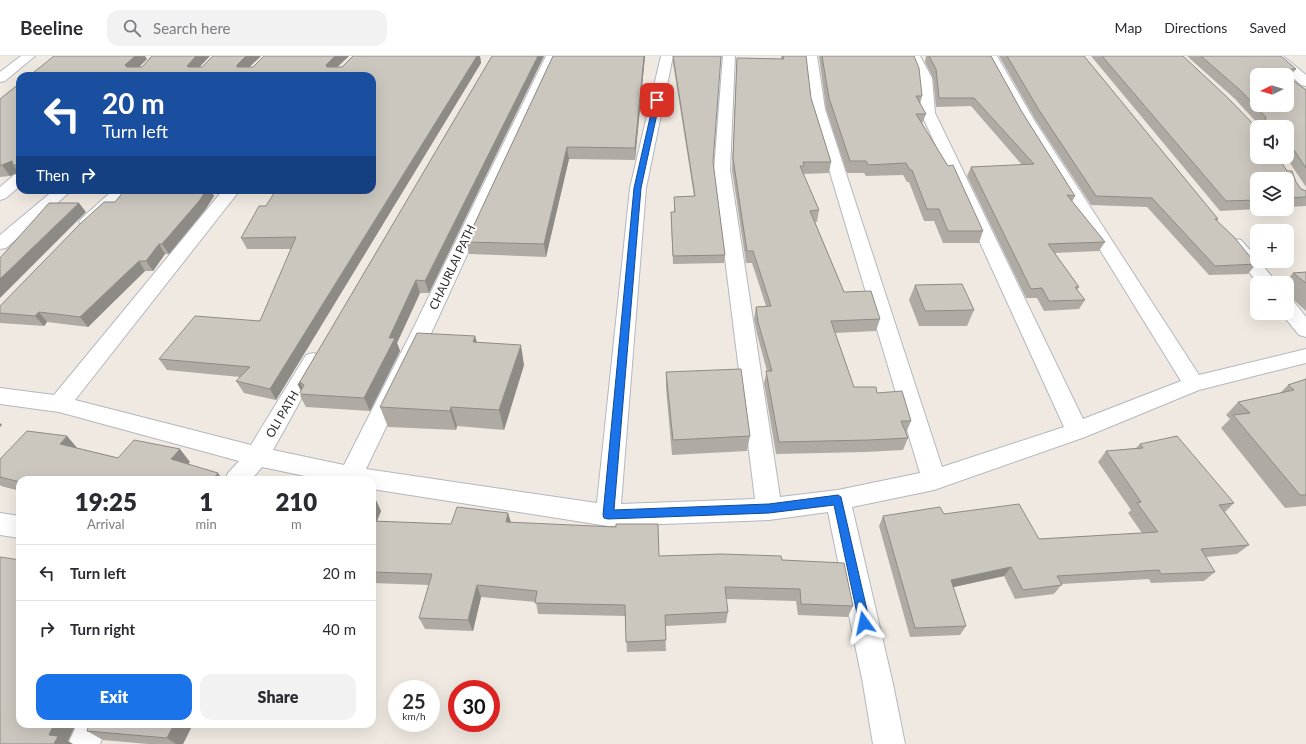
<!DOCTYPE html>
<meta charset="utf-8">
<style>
body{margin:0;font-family:Lato,sans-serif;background:#f2f2f3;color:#2b2b33;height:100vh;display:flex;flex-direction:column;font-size:15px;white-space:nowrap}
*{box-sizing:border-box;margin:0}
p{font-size:13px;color:#7c7c81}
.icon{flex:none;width:22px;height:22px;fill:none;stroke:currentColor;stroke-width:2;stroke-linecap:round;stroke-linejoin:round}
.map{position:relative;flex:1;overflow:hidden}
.panel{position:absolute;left:16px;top:420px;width:360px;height:252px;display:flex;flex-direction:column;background:#fff;border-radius:12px;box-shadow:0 4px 16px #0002}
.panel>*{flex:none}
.top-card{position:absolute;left:16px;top:16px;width:360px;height:122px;border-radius:12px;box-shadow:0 4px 16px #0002;background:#1a4fa0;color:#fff;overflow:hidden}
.needle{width:26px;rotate:265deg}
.tools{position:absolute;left:1250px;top:12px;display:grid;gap:8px}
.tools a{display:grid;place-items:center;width:44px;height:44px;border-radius:8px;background:#fff;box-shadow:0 4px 16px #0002;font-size:20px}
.speed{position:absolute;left:388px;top:624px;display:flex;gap:8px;font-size:20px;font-weight:700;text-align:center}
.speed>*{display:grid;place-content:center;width:52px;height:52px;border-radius:50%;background:#fff;box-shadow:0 4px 16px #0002;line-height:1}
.speed small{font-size:10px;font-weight:400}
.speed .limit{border:6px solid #d22;background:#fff;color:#111}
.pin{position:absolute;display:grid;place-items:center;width:34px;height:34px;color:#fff;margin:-17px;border-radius:8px;box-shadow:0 2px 6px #0006}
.me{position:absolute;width:44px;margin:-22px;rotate:348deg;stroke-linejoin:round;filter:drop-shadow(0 0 3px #0008)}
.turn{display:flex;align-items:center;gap:14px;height:84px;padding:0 20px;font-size:18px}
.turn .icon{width:52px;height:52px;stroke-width:2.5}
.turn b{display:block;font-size:28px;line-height:34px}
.then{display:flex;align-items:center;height:38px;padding:0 20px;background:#0003;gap:8px;font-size:15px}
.eta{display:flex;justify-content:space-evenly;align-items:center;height:68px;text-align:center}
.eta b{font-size:24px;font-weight:800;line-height:28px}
.cta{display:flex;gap:8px;margin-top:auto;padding:8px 20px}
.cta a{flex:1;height:46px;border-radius:12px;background:#1a73e8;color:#fff;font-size:16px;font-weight:800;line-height:46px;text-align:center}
.cta a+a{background:#f2f2f3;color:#2b2b33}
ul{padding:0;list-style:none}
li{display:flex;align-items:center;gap:12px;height:56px;padding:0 20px;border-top:1px solid #e1e1e2}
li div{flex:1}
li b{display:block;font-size:15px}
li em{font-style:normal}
header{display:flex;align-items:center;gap:24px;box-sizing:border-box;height:56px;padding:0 20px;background:#fff;border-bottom:1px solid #e1e1e2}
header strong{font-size:19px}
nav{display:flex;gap:22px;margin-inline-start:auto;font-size:14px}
.search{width:280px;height:36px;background:#f2f2f3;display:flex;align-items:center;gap:10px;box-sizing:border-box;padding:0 14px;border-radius:12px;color:#7c7c81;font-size:15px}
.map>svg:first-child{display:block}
</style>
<header>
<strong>Beeline</strong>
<div class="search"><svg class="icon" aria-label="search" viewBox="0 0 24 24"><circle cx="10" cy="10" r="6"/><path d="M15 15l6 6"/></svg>Search here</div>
<nav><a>Map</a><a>Directions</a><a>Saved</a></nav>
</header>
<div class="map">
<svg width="1306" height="688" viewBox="0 0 1306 688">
<rect width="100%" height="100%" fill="#efe9e1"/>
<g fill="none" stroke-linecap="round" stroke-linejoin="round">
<g stroke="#b4b7c1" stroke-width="2">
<path id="minor" d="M21,0H35L5,25L0,26V16Z
M546,0H558L434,271L366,413L597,447L630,132L661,0H673L646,132L621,448L755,443L714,114L723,0H735L730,114L780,441L838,434L920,417L811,53L805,0H817L825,53L942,411L1064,371L921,57L918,22L908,0H920L932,22L935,57L1083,363L1181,325L1020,64L985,0H997L1034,64L1199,319L1306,293V307L1199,334L1085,381L934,434L852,451L893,628L905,688H873L863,628L828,456L769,464L608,470L372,433V424H324L262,411L251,424H225L228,417L239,405L59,356L0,348V332L54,339L223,134H240L75,344L251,389L306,299L313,297L320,299L323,304L273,394L344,409L414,271Z
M1269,0H1283L1306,19V30L1301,29Z
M20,117V130L6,142L0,144V131L14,119Z
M54,134H72L6,192L0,193V179Z
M113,134H131L94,170L88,171L82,170L79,166L82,162Z
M1235,183L1241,184L1257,202V205H1259L1277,227H1258L1226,188L1229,184Z
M1287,245L1294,246L1306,261V281L1299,279L1281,257H1287Z
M0,457L20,460V482L0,479Z
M77,668H108L100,688H68Z"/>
</g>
<use href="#minor" fill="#fff" fill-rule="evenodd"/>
</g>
<path fill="#afaba4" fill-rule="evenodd" d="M152,0H209L199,11H202L213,0H261L249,11H253L264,0H349L337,11H342L353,0H480L481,7L276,344L244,337L236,325L240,321L167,314L159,303L260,265L291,193H247L241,182L266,150L372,134V20H29L147,3L139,11H142Z
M492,0H544L429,237H420L397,287L400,295L370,355L306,351L299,338L301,335L298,329Z
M553,0H645L635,104L569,103L546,201L469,198L466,186Z
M673,0L713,107L725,199L724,207L673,208L671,164V156H674V141L694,140L673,7Z
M781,0H806L811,42L831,106L829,117L803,118L819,154L817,166H815L844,236L880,263L876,275L835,277L854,331L877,337L911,365L906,377L908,382L903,394L865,396L776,398L764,327L767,315L757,278L754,263L756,251L766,250L752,207H746L732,114L737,2L781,3Z
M819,0H914L922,40L920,48L926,58L922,68L983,175L979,187H943L934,165H924L909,126H907L903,119L866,120L864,117H847L826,53Z
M926,0H991L1022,56L1075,140L1072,146L1105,186L1099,195L1055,197L1079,231L1077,234L1085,244L1079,253L1044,255L1037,242H1026L967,120L971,111L1022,109L971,50L936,51L933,22L925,6Z
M999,0H1084L1218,163L1217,165L1256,208L1248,218L1209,219L1147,151L1091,149L1035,63Z
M1091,0H1183L1301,133L1306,135V150L1287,151V123H1257V153L1220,155Z
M1187,0H1281L1296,13L1290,21H1289L1306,34V131L1286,101H1287V71H1260V70L1235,43ZM1257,19H1287V49Z
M20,27V118L19,116L10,120L0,121V43Z
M125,134H211L214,140L205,154L169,198H165L153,215H145L88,271L47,266L44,270L0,267V250L115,146Z
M1306,216V255L1287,238V227H1285L1293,217Z
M915,229L974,254L967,270H919L909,244Z
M475,280L477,286L524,309L504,374L457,370L456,374L388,371L380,351Z
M666,316L750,380L747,395L672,399L666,332Z
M1306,323V450L1285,452L1221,372L1230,363L1226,359L1238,346L1280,337L1288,329Z
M1140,388L1234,447L1225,456L1249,489L1237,498L1206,501L1215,516L1204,525L1151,527L1149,523L1062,528L1054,538L1015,543L1004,520L953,531L966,570L960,579L910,581L879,470L883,460L944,458L1039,483L1142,477L1128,457L1131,454L1098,406L1106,395L1136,392Z
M78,392L118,402L190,406L188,408L20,424V435L1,430L0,429V403Z
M372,442H375L381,455L377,465L451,468L511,466L659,500L782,504L853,550L848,561L798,559L796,545L726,543L728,556L726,567L665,570L666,595L627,596L625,560L538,558L536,546L481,541L473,575L425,573L419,562L429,529L372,527Z
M193,668L183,688H148L103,684L87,675Z"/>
<path fill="#8e8b86" d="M135,0H145L147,3L131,19L125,9Z
M196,0H210L191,20L187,10Z
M246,0H261L241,19L237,11V9Z
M335,0H349L329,19L326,9Z
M477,0H480L481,7L276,344L270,333Z
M538,0H544L429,237L425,225Z
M644,0H645L635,104V92Z
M567,91L569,103L546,201L544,188Z
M12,105L13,109L19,116L10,120L2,109Z
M206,134H211L214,140L205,154L169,198L162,188Z
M79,147L86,156L0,242V223Z
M159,188L165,198L153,215L146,205Z
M139,205L145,215L88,271L80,261Z
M416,224L420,237L397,287L400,295L370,355L364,342L389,282Z
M39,256L47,266L44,270L35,260Z
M475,280L480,299L473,286Z
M521,289L524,309L504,374L499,354Z
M300,326L306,338H303L298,329Z
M451,351L457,370L456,374L450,355Z
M0,367L2,369L0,371Z
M67,380L79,394L60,388Z
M180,393L190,406L182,416L171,403Z
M218,417L223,424H212Z
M375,442L381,455L372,477V449Z
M508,457L512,469L506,466Z
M1011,511L1004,520L945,533L951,524Z
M477,529L481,541L473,575L468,564Z
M54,668H76L68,685L73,688H54L49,679Z
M174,668H193L183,688H176L167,682Z"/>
<path fill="#cbc7bf" stroke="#8e8b86" d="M54,0H135L125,9L127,11H142L152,0H196L187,10L188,11H202L213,0H246L237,9V11H253L264,0H335L326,9L327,11H342L353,0H477L270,333L236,325L250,311L159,303L195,260L260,265L296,181L241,182L259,150H266L276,134H372V20H29Z
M492,0H538L425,225L416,224L389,282H395L364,342L299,338L304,329L300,326L298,329Z
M553,0H644L635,92L567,91L544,188L466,186Z
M673,0H721L713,106L725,199L673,200L671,156H675L674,141L695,140Z
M783,0H806L811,42L831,106H803L804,110H800L819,154L810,155L844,236L871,235L880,263L831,265L854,331H876L877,337L902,335L911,365H901L908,382L869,384L779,386L766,315H772L758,266L756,251L771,250L753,195H747L733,102L737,2L784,3Z
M822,0H914L919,12L922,40H916L926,58H916L948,110L953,109L983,175H948L939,153H927L912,114H910L906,107L868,109L866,105H850L829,42Z
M929,0H991L1022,56L1075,140L1067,139L1105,186L1048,188L1079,231H1075L1085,244L1049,245L1042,232L1031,233L971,111L1034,108L974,42H939L936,13Z
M1007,0H1084L1218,163H1215L1234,181L1256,208L1215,210L1152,142L1096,140L1039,54Z
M1102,0H1183L1228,42L1257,72V101H1278L1287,115H1292L1296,126L1301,133L1306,135V141L1287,142V123H1257V144L1226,145Z
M1201,0H1281L1296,13L1278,14L1285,19H1257V49H1287V20L1306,34V112L1292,91H1287V71H1264L1266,61L1240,34Z
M20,27V109H13L12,105L2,109H0V43Z
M125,134H206L200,144L162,188H159L146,205H139L80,261L39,256L35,260L0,257V250L81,167L104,146H115Z
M49,147H79L0,223V202Z
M1306,216V227L1293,217Z
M962,228L974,254L925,255L915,229Z
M417,277L475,280L473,286L521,289L499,354L451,351L450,355L380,351Z
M741,313L750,380L673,384L666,316Z
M1306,323V439H1300L1233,359L1250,357L1238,346L1294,334L1288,329Z
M27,375L67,380L60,388L118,402L134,384L180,393L171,403L218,417L212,424H20V426L0,421V403Z
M1177,380L1234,447L1219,449L1249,489L1201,493L1215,516L1161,518L1159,514L1057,520L1062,529L1023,534L1011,511L951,524L966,570L915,572L883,460L940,451L944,458L1019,448L1039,483L1158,476L1137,447L1141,446L1106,395L1143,392L1140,388Z
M372,442H375L372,449Z
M457,451L508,457L506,466L616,471V468H658L659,500L721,498L781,500L782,504L844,507L853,550L801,548L800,533L725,531L728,556L665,559L666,584L626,586L625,549L535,547L537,535L477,529L468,564L419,562L432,518L372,516V465L451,468Z
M0,501L20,504V668H54L49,679L58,680L54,688H0Z
M89,668H174L167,682L87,675Z"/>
<path fill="#1a73e8" stroke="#114b97" d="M657,42L660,44L641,132L614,454L769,448L838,439L841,441L870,567L869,571L864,572L860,571L859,567L834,449L769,457L608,463L604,462L603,459L634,132L654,44Z"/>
<g text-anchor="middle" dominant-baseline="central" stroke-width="4" stroke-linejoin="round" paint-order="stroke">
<g font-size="12" fill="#2e2e2e" stroke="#fff">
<text transform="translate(452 211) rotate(-65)">CHAURLAI PATH</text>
<text transform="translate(282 358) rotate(-59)">OLI PATH</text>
</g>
</g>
</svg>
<div class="tools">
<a><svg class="needle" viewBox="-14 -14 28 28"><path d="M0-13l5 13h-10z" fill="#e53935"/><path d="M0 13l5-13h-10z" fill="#7c7c81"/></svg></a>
<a><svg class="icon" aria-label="sound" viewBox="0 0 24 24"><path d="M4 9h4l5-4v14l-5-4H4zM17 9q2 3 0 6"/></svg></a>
<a><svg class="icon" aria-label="layers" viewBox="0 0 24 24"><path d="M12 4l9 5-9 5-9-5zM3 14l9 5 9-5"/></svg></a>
<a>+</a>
<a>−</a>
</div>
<div class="speed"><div>25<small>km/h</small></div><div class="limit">30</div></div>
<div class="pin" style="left:657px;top:44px;background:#d93025"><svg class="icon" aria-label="arrive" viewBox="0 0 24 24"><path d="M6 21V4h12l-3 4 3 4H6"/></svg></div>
<svg class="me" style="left:864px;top:567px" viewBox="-20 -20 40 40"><path d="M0-17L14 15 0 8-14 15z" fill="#1a73e8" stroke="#fff" stroke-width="4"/></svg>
<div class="top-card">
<div class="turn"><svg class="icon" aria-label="left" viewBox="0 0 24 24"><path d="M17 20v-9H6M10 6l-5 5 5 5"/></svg><div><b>20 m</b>Turn left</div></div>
<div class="then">Then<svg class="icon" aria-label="right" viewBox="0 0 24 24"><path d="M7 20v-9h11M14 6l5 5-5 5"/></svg></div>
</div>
<section class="panel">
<div class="eta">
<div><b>19:25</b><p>Arrival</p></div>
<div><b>1</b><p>min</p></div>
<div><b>210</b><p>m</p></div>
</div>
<ul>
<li><svg class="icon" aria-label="left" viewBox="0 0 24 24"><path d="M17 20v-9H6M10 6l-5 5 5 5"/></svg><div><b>Turn left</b></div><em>20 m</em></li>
<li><svg class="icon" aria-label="right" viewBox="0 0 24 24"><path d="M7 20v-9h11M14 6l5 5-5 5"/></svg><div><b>Turn right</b></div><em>40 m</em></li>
</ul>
<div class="cta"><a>Exit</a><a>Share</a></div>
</section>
</div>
